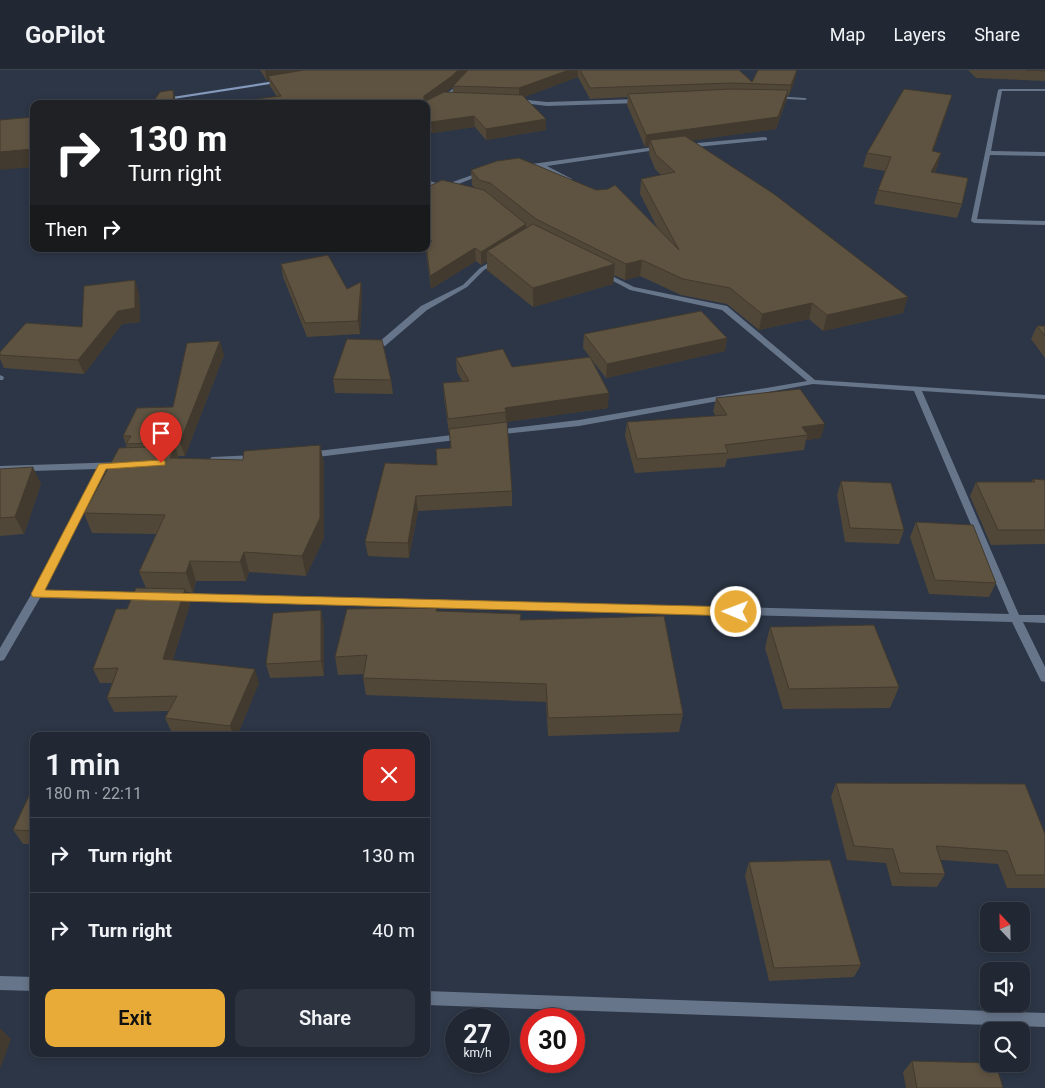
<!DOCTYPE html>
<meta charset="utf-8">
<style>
body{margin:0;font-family:Roboto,sans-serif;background:#2d3440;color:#f1f3f6;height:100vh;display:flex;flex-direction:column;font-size:19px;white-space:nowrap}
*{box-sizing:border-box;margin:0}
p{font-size:16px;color:#a2a6ac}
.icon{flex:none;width:28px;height:28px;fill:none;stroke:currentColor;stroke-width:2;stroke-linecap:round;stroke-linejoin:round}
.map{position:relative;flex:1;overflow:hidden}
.details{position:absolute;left:30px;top:662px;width:400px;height:325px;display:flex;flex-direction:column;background:#212834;border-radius:10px;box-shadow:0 2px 8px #0003,0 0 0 1px #3e444f}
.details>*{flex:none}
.hud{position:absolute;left:30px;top:30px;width:400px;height:152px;border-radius:10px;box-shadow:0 2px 8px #0003,0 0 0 1px #3e444f;background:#202124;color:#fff;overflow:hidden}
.needle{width:32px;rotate:338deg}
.fabs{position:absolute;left:980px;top:832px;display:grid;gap:10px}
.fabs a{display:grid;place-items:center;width:50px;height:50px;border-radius:10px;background:#212834;box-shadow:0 2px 8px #0003,0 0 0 1px #3e444f;font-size:25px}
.speed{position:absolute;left:445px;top:938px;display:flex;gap:10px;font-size:25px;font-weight:700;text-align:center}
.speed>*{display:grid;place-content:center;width:65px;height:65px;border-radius:50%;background:#212834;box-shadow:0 2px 8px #0003,0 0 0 1px #3e444f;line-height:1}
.speed small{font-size:12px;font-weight:400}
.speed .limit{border:8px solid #d22;background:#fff;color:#111}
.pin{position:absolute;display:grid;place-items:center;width:42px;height:42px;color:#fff;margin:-51px -21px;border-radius:50% 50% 50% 0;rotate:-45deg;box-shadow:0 0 5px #0007}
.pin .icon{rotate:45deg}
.me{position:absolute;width:55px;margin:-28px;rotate:271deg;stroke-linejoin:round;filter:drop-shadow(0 0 4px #0008)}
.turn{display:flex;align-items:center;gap:18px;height:105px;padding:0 15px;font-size:22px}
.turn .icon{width:65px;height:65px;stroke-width:2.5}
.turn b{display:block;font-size:35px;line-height:42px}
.then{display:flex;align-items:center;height:48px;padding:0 15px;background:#0003;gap:10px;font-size:19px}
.round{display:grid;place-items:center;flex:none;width:52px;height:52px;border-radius:10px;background:#2d3440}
.summary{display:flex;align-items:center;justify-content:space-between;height:85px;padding:0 15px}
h1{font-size:30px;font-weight:600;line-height:38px}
.primary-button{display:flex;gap:10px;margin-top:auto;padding:10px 15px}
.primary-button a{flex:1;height:58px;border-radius:10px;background:#e8ab37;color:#111;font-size:20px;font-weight:600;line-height:58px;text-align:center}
.primary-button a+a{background:#2d3440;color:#f1f3f6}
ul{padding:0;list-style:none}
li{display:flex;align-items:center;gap:15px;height:75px;padding:0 15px;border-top:1px solid #3e444f}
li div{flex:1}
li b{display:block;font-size:19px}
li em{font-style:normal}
header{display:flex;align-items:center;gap:30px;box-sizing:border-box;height:70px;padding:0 25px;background:#212834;border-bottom:1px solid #3e444f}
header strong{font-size:24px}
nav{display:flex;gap:28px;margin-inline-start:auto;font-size:18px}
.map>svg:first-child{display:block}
</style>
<header>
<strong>GoPilot</strong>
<nav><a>Map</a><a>Layers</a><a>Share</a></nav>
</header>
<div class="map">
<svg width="1045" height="1018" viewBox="0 0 1045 1018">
<rect width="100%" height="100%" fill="#2c3646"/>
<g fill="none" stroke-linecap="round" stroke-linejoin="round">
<path fill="#67758a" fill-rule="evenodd" d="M471,0H476L458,20L426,42V38L454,18Z
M1000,19H1045V21H1002L991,81L1045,82V86L990,85L977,149L1045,151V155L974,153L971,151L998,20Z
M774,26L805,28L807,29L805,30L772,28Z
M517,29L547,32L639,29L642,31L639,33L547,36L515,32Z
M765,67L767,68V70L686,78L683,76L686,74Z
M661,76L664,78L663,79L547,96L572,109V111L570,112L541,97L525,99L522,97L525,95Z
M481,102L486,103L446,119L426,114V110L444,115Z
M497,188L502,189L484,200L467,217L427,240L385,276H379V272L421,236L463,215L480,198Z
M602,201L634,217L727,236L815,310L1045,325V329L922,321L1019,545H1045V553L1023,552L1045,597V612L1041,611L1012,552L171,530L170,527L171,524L175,523L1009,544L914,321L813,314L579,356L493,365V361L496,360L579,350L807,311L722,240L630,220L600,204V202Z
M0,305L4,307L3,310H0Z
M461,364L464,365V369L309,388L305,385L309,382Z
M257,385L261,388L260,390L212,393L208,390L212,387Z
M123,392L127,395L126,397L106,398L44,521L146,523L150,524L151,527L150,530L40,528L4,590L0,591V578L32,523L97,399L0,402V396Z
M0,906L34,907V921L0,920Z
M426,921L1045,943V957L426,935Z"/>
<path fill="#8398ba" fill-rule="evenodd" d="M281,10L283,12L141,34H127Z"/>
</g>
<path fill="#514738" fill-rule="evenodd" d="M260,0H739L752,12L795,10L789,25H788L786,31L776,59L692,70L903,243L823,261L809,249L759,260L727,234L681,225L640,206L625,210L614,205L613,214L533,237L487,200V191L481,195L476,191L431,219L426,182L406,179H426V118H475L472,115L471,100L658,159L640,124L641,109L661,105L655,99L649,84V76L645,77L627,35L628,27L590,29L578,7L524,27L546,60L486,70L475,57L432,63L426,55V34L277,27L270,16L269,10L267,11ZM453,17V23L445,22Z
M968,0H1045V11L976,8Z
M948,38L933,81L941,83L937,97L934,103L962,134L957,148L874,134L878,120L885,101L863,97L867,83Z
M281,194L347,219L361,212L362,225L360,264L307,267L283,207Z
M139,223L140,252L122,254L84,304L4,298L0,289V282L82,257Z
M1037,256L1045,266V288L1031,269Z
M584,264L727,268L725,281L606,308L591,289L608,338L506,352L512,421V436L418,441L409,488L368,486L365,472L437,395L451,378L444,327L443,313L462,311L457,302L456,288L512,297L590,287L583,278Z
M224,285L185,386H178L179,389L243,390L320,375L324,394V468L306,506L249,502L246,511H196L193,523L186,522L190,534L173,590L259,613L237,666H201L172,663L165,648L169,641L114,642L107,628L112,613H100L93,599L127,539L146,518L139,502L157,464L92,463L84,443L127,378L123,366L173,337Z
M333,309L391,310L393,324L335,323Z
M716,328L821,368L806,370L804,380L727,389L725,397L635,403L625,366L627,352L716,346L713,342Z
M0,399L41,414L24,464L0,466Z
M1033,409L1045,410V474L991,475L970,426L976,412H1031Z
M841,411L904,460L899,474L845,472L837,425Z
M916,452L996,513L989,527L929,524L910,467Z
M437,541L521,544V550L683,644L679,662L548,666L546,632L366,625L363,608L364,604L338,605L335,587Z
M324,555V606L270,608L266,594Z
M770,557L899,617L890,638L783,639L765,578Z
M836,713L1045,764V818H1007L998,794L941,790L945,804L937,817L892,816L886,793L847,790L831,727Z
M34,715V774H23L13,760Z
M749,792L861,895L854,907L769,911L745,806Z
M912,991L1003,1018H906L903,1002Z"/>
<path fill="#423a2e" d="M265,0H338L268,6L269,10L267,11Z
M458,0H469L453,17L426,36L424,34V26Z
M569,0H578V7L519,29V18Z
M797,0L795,10L789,25L791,15Z
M173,20L176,31V34H174Z
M788,20L786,31L776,59L652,76L650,70L649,76L645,77L646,65Z
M952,25L948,38L928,95L932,81Z
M474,46L475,57L432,63L431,52Z
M546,49V60L486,70V59Z
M34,72V97L0,100V82Z
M941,83L937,97L926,117L931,102Z
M526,154V167L487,181V191L481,195V182Z
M475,178L476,191L431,219L430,206Z
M642,190L640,206L625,210L626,194Z
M615,194L613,214L533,237V218Z
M135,210L139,223L140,252L122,254L84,304L78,290Z
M361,212L362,225L360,264L358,251Z
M908,227L903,243L823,261L827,245Z
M812,233L809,249L759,260L762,244Z
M727,268L725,281L606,308L607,294Z
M220,271L224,285L185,386L180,372Z
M609,323L608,338L506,352L505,338Z
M825,354L821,368L806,370L808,365L802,357Z
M320,375L324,394V468L306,506L302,486Z
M175,376L181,396L170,388Z
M33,397L41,414L24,464L15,447Z
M416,426L418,441L409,488L408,473Z
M244,482L249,502L246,511L240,492Z
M190,491L196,511L193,523L186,503Z
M185,519L190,534L169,603L163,589Z
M321,540L324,555V606L321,591Z
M255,599L259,613L237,666H234L230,656Z
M0,958L11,969L0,999Z"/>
<path fill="#5e5341" stroke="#423a2e" d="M304,0H458L452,6L424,26V32L444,22L522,25L546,49L486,59L474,46L431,52L426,45V34H214L281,26L268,6Z
M468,0H569L519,18L453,16Z
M580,0H739L752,12L758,0H797L791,15L731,13L590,18Z
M1026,0H1045V1Z
M732,19L788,20L778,47L646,65L628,24Z
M904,19L952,25L932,81L941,83L931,102L968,108L962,134L878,120L891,87L867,83Z
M173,20L174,34H126L153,32L160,22Z
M34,47V72L33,79L0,82V50Z
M685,66L774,124L908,227L827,245L812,233L762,244L730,218L683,209L642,190L626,194L536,149L490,113L479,110L471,100L497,91L519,88L596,120L608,119L615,115L679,180L641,109L675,102L656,85L650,70Z
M442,110L484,120L526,154L481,182L475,178L430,206L426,174L432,171L426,170V118Z
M533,154L615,194L533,218L487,181Z
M328,185L347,219L361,212L358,251L305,253L281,194Z
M135,210V238L118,241L78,290L0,285V282L26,253L82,257L84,216Z
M701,241L727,268L607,294L584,264Z
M1037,256H1045V266Z
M347,269L382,270L391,310L333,309Z
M220,271L180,372L126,374L131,366H123L137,338L173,337L187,273Z
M503,279L512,297L590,287L609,323L505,338L506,342L448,349L443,313L469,311L456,288Z
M800,319L825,354L802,357L808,365L725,375L728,383L637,389L627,352L727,345L716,328Z
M507,352L512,421L416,426L408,473L365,472L385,393L437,395L436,379L451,378L449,359Z
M320,375V448L302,486L244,482L240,492L190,491L186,503L139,502L165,445L84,443L119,378L175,376L170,388L243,390L244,381Z
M33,397L15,447L0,448V399Z
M1033,409L1045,410V460H998L976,412H1035Z
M841,411L891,413L904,460L850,458Z
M916,452L973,455L996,513L935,510Z
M136,518L185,519L163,589L255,599L230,656L165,648L177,626L107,628L118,598L93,599L116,539H127Z
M437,538L436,541L521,544L520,550L664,546L683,644L548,648L546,614L363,608L367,585L335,587L347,539Z
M321,540V591L266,594L273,543Z
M874,555L899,617L789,619L770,557Z
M836,713L1025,714L1045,764V805H1016L1007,781L936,776L945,804L900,803L893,779L854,776Z
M34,715V761L13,760Z
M830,790L861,895L774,898L749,792Z
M912,991L989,993V994H996L1003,1018H917Z"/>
<path fill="#e8ab37" stroke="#976f24" d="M161,390L165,391V395L106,399L45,520L736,537L742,542L736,546L33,527L31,524L99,394Z"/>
</svg>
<div class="fabs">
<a><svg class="needle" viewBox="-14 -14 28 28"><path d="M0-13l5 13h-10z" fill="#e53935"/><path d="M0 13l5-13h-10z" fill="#a2a6ac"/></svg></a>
<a><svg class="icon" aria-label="sound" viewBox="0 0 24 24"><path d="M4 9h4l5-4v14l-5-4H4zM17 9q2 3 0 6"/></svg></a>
<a><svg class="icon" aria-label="search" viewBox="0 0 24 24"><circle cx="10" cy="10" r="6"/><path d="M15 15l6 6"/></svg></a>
</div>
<div class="speed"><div>27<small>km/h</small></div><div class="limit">30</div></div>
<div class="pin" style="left:161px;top:393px;background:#d93025"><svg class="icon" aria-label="arrive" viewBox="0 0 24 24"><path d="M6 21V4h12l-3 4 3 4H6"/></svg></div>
<svg class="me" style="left:736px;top:542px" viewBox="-20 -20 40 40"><circle r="17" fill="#e8ab37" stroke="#fff" stroke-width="3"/><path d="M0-11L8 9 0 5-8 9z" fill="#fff"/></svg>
<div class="hud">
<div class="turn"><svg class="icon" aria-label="right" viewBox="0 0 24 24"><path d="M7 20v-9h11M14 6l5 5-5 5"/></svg><div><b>130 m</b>Turn right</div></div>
<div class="then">Then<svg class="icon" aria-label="right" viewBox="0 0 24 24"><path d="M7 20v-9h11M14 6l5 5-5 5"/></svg></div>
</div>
<section class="details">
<div class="summary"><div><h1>1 min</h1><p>180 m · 22:11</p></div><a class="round" style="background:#d93025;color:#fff"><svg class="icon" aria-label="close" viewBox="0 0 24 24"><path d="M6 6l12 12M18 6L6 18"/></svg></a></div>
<ul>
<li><svg class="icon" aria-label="right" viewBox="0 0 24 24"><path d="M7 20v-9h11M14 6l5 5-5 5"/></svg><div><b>Turn right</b></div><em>130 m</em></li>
<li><svg class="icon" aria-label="right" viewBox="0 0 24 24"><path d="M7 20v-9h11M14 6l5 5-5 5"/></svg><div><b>Turn right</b></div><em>40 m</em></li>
</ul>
<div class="primary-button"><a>Exit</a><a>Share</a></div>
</section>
</div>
